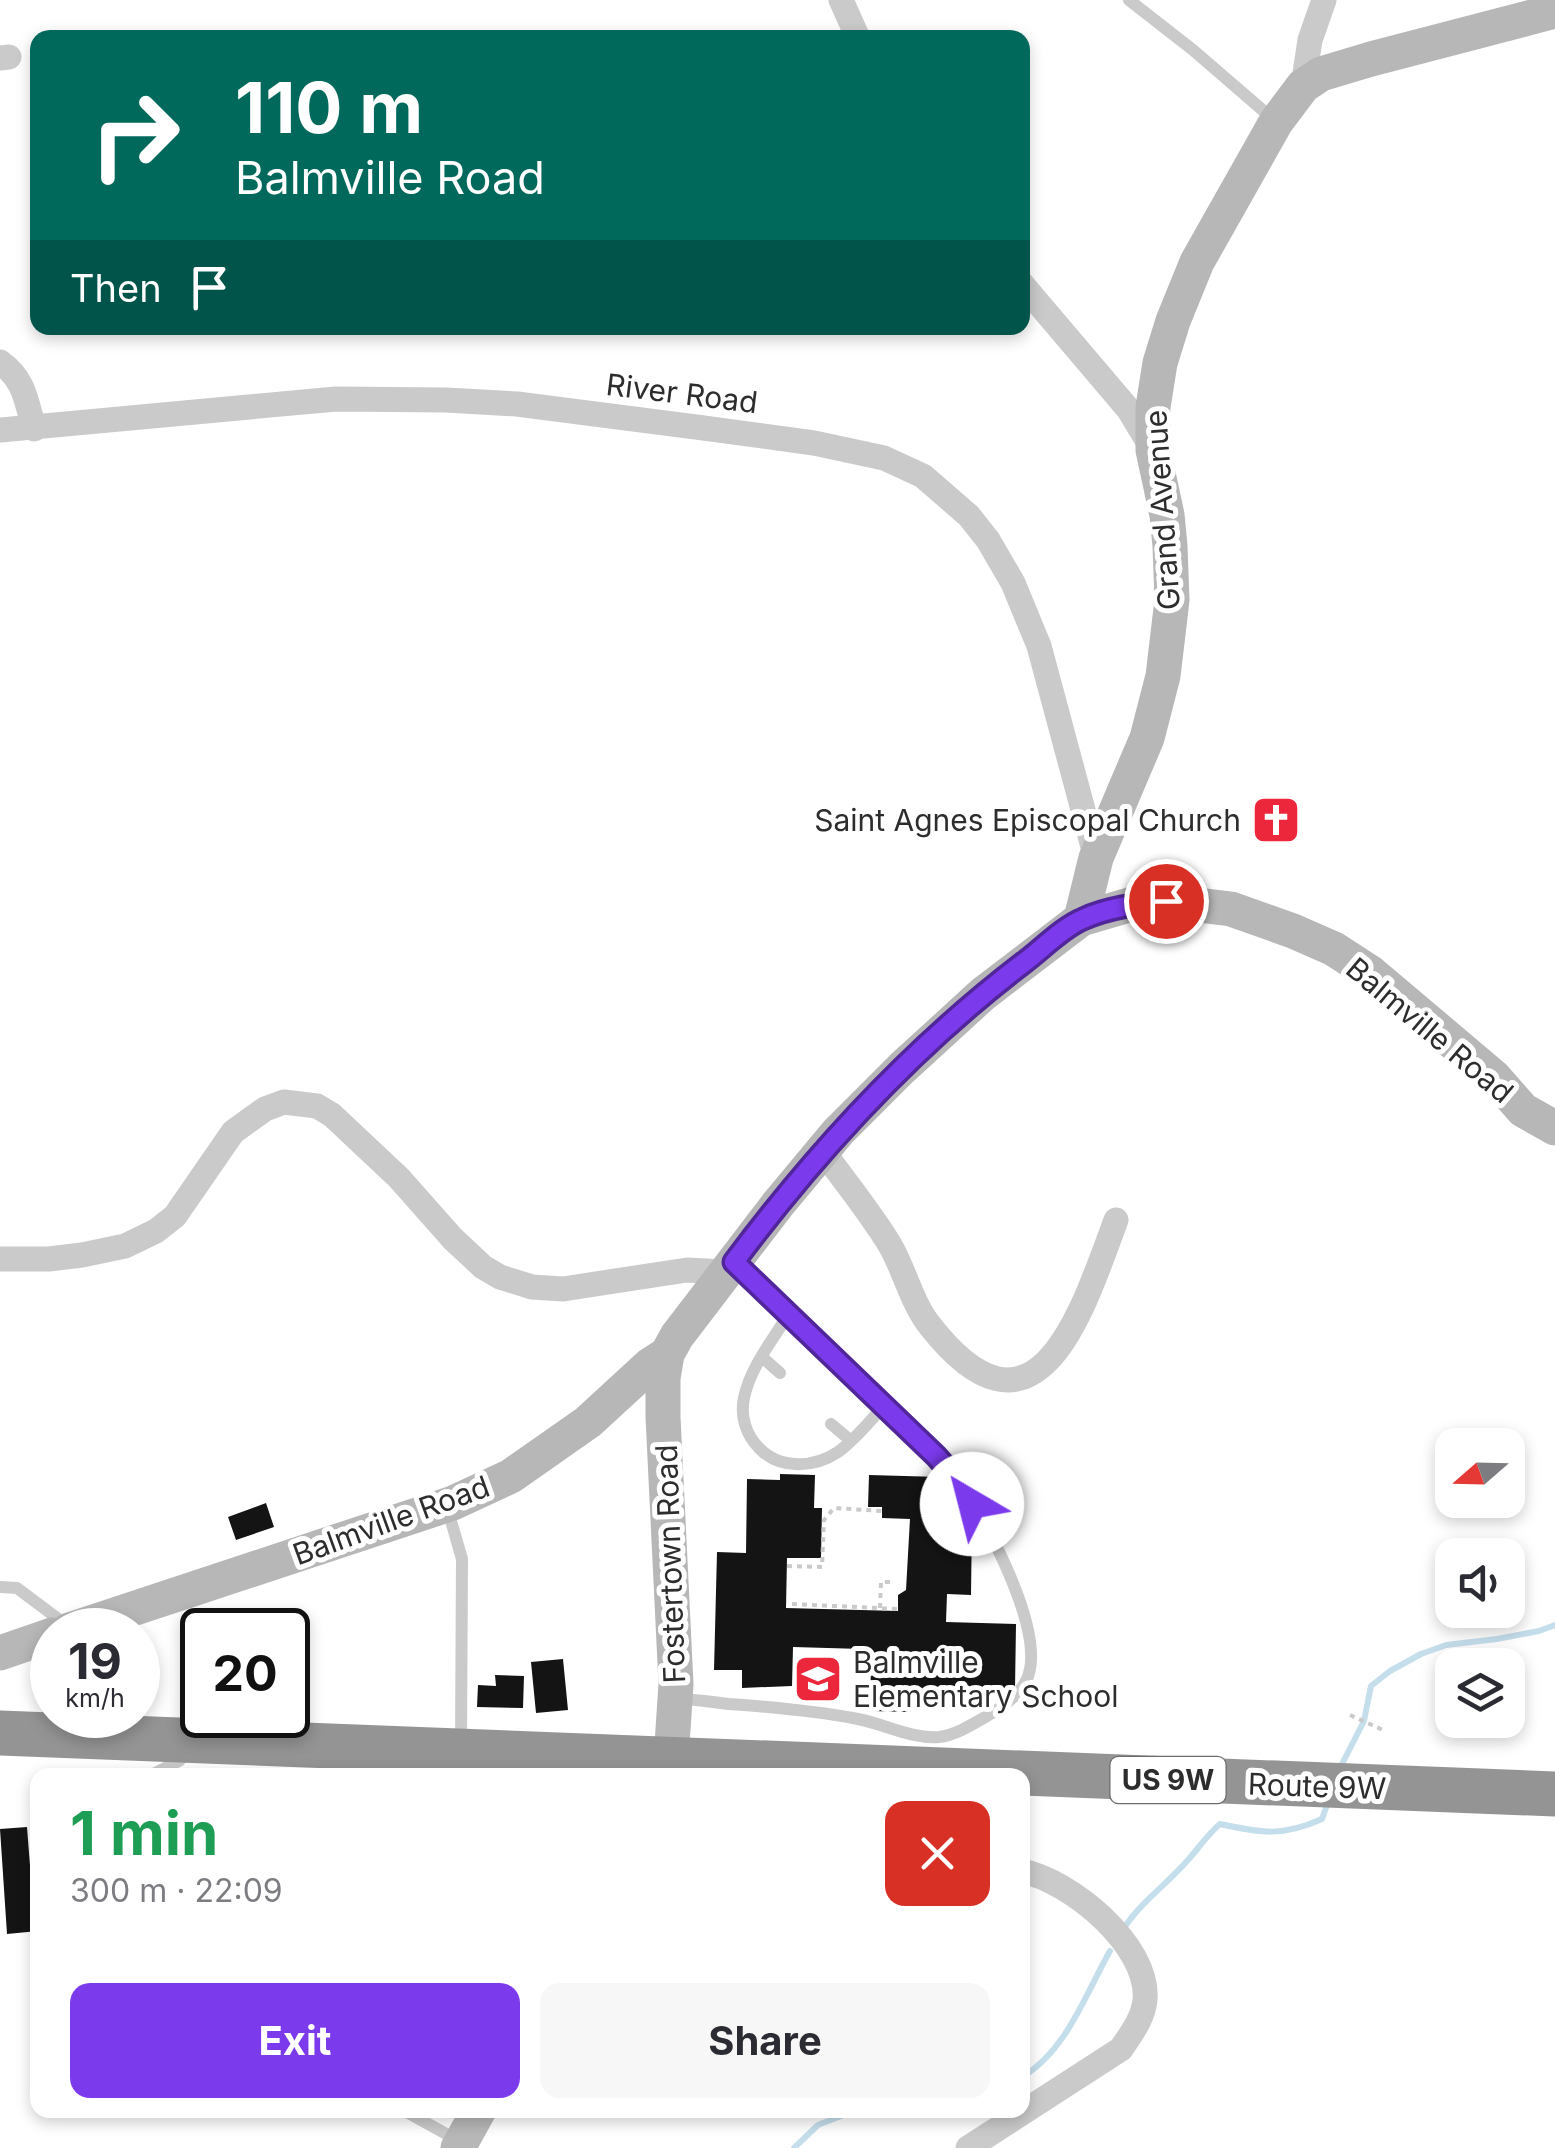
<!DOCTYPE html>
<meta charset="utf-8">
<style>
body{margin:0;font-family:Inter,sans-serif;background:#f7f7f7;color:#2b2b33;height:100vh;display:flex;flex-direction:column;font-size:38px;white-space:nowrap}
*{box-sizing:border-box;margin:0}
p{font-size:32px;color:#7c7c81}
.icon{flex:none;width:55px;height:55px;fill:none;stroke:currentColor;stroke-width:2;stroke-linecap:round;stroke-linejoin:round}
.map{position:relative;flex:1;overflow:hidden}
.sheet{position:absolute;left:30px;top:1768px;width:1000px;height:350px;display:flex;flex-direction:column;background:#fff;border-radius:20px;box-shadow:0 5px 15px #0003}
.sheet>*{flex:none}
.hud{position:absolute;left:30px;top:30px;width:1000px;height:305px;border-radius:20px;box-shadow:0 5px 15px #0003;background:#00695c;color:#fff;overflow:hidden}
.needle{width:65px;rotate:250deg}
.buttons{position:absolute;left:1435px;top:1428px;display:grid;gap:20px}
.buttons a{display:grid;place-items:center;width:90px;height:90px;border-radius:20px;background:#fff;box-shadow:0 5px 15px #0003;font-size:50px}
.speed{position:absolute;left:30px;top:1608px;display:flex;gap:20px;font-size:50px;font-weight:700;text-align:center}
.speed>*{display:grid;place-content:center;width:130px;height:130px;border-radius:50%;background:#fff;box-shadow:0 5px 15px #0003;line-height:1}
.speed small{font-size:25px;font-weight:400}
.speed .limit{border:5px solid #111;border-radius:15px;background:#fff;color:#111}
.pin{position:absolute;display:grid;place-items:center;width:85px;height:85px;color:#fff;margin:-42px;border:5px solid #fff;border-radius:50%;box-shadow:0 2px 10px #0007}
.me{position:absolute;width:110px;margin:-55px;rotate:323deg;stroke-linejoin:round;filter:drop-shadow(0 0 8px #0008)}
.turn{display:flex;align-items:center;gap:35px;height:210px;padding:0 40px;font-size:45px}
.turn .icon{width:130px;height:130px;stroke-width:2.5}
.turn b{display:block;font-size:70px;line-height:85px}
.then{display:flex;align-items:center;height:95px;padding:0 40px;background:#0003;gap:20px;font-size:38px}
.round{display:grid;place-items:center;flex:none;width:105px;height:105px;border-radius:20px;background:#f7f7f7}
.summary{display:flex;align-items:center;justify-content:space-between;height:170px;padding:0 40px}
h1{font-size:60px;font-weight:700;line-height:75px;color:#1e9e55}
.primary-button{display:flex;gap:20px;margin-top:auto;padding:20px 40px}
.primary-button a{flex:1;height:115px;border-radius:20px;background:#7c3aed;color:#fff;font-size:40px;font-weight:700;line-height:115px;text-align:center}
.primary-button a+a{background:#f7f7f7;color:#2b2b33}
.map>svg:first-child{display:block}
</style>
<div class="map">
<svg width="1555" height="2148" viewBox="0 0 1555 2148">
<rect width="100%" height="100%" fill="#fff"/>
<g fill="none" stroke-linecap="round" stroke-linejoin="round">
<path stroke="#c5deec" stroke-width="6" d="M1340,1768L1364,1721L1371,1686L1390,1671L1421,1654L1446,1645L1497,1639L1539,1631L1555,1625
M1124,1928C1141,1902 1166,1885 1187,1861C1199,1848 1206,1836 1220,1824C1262,1833 1282,1837 1322,1819L1327,1805
M1022,2077C1067,2050 1085,1995 1110,1951
M794,2148L818,2125L856,2110"/>
</g>
<path fill="#141414" d="M780,1474L815,1475L814,1508H822L821,1558H787L786,1608L898,1611V1595L906,1590L910,1519L882,1518V1507H868L869,1475L940,1477L939,1500L959,1501L958,1521H972L971,1595L947,1594L946,1622L1016,1624L1015,1689L925,1687L924,1708H911V1712L870,1711L871,1662H862V1649L793,1647L792,1686L742,1688V1670H714L717,1552L746,1553L747,1479L780,1480Z
M266,1503L274,1527L236,1540L228,1517Z
M563,1659L568,1710L536,1713L531,1662Z
M495,1675L524,1676L523,1708L477,1707L478,1685L496,1686Z
M27,1827L33,1904H38V1931L7,1934L0,1829Z"/>
<g fill="none" stroke-linecap="round" stroke-linejoin="round">
<path stroke="#cacaca" stroke-width="4" stroke-dasharray="5 5" stroke-linecap="butt" d="M787,1566L822,1567L824,1520L834,1508L882,1511
M792,1604L898,1609
M880,1608L881,1582H893
M1350,1715L1383,1730"/>
<path stroke="#cacaca" stroke-width="12" d="M1129,0L1193,50L1274,120
M788,1315C772,1341 750,1368 744,1398C740,1416 746,1435 759,1448C780,1470 814,1468 838,1452C855,1440 869,1422 883,1407
M762,1357L780,1373
M831,1424L850,1440
M447,1507L462,1559L461,1744
M0,1587L17,1588L69,1627
M677,1699C694,1699 712,1702 729,1704C772,1707 816,1711 858,1719C885,1724 910,1739 939,1737C956,1735 973,1724 987,1716C1001,1708 1019,1695 1026,1681C1049,1637 987,1522 961,1485C953,1475 944,1466 935,1456L736,1264
M151,1775L179,1761L186,1753
M403,2110L459,2141"/>
<path stroke="#cacaca" stroke-width="25" d="M841,0L858,38
M0,58L9,57
M1303,86L1310,40L1324,0
M1022,284L1129,410L1153,450
M0,362C25,380 26,400 34,429
M0,430L336,399L446,400L517,404L696,427L814,443L884,458L923,476L969,516L988,540L1013,583L1039,646L1096,858
M823,1151C845,1182 870,1212 890,1245C905,1271 912,1304 931,1327C1037,1461 1083,1309 1116,1220
M0,1259H49L82,1255L125,1246L156,1231L175,1216L233,1132L265,1109L284,1102L317,1106L332,1115L399,1178L453,1239L483,1267L500,1277L532,1287L563,1289L687,1270L726,1272
M968,2148L1121,2049C1131,2034 1143,2019 1145,2000C1150,1946 1071,1881 1022,1871"/>
<path stroke="#b7b7b7" stroke-width="35" d="M1081,919L1096,858L1147,738L1163,676L1172,600L1170,546L1167,515L1153,450V407L1160,363L1173,321L1197,262L1276,122L1303,86L1321,74L1371,59L1555,11
M667,1354L663,1378V1417L676,1684L670,1775
M69,1630L453,1503L511,1476L588,1422L650,1365L667,1354L677,1336L778,1204L838,1132L902,1068L983,994L1081,919L1129,905L1166,901L1231,909L1293,931L1334,949L1371,973L1494,1077L1523,1110L1555,1128
M0,1653L52,1635
M458,2148L479,2110"/>
<path stroke="#949494" stroke-width="45" d="M0,1733L1555,1794"/>
</g>
<g fill="none" stroke-linecap="round" stroke-linejoin="round">
<g stroke="#51269a" stroke-width="25">
<path id="route" d="M972,1504L960,1483L936,1456L734,1262C817,1151 911,1049 1022,964C1040,951 1063,927 1083,919C1109,907 1139,904 1166,901"/>
</g>
<use href="#route" stroke="#7c3aed" stroke-width="18"/>
</g>
<defs>
<g id="church-square" transform="scale(2.5)"><rect x="-9" y="-9" width="18" height="18" rx="4" fill="#ec273b" stroke="#fff"/><path d="M-1.2-6h2.4v3.5h3.3v2.4h-3.3V6h-2.4V-.1h-3.3v-2.4h3.3Z" fill="#fff"/></g>
<g id="school-square" transform="scale(2.5)"><rect x="-9" y="-9" width="18" height="18" rx="4" fill="#ec273b" stroke="#fff"/><path d="M0-5L7-2L0 1L-7-2ZM-4 1L0 2.5L4 1V4Q0 6-4 4Z" fill="#fff"/></g>
</defs>
<g fill-rule="evenodd">
<use href="#church-square" x="1276" y="820"/>
<use href="#school-square" x="818" y="1679"/>
</g>
<g text-anchor="middle" dominant-baseline="central" stroke-width="10" stroke-linejoin="round" paint-order="stroke">
<rect fill="#fff" stroke="#6c6c6c" stroke-width="2.5" x="1110.5" y="1757" width="115" height="46" rx="8"/>
<g font-size="28" font-weight="bold" fill="#2d2d2d">
<text x="1168" y="1780">US 9W</text>
</g>
<g font-size="30" fill="#2d2d2d" stroke="#fff">
<text transform="translate(682 393) rotate(7)">River Road</text>
<text transform="translate(1162 510) rotate(-94)">Grand Avenue</text>
<text transform="translate(1430 1030) rotate(40)">Balmville Road</text>
<text transform="translate(391 1520) rotate(-20)">Balmville Road</text>
<text transform="translate(670 1564) rotate(-92)">Fostertown Road</text>
<text transform="translate(1317 1786) rotate(2)">Route 9W</text>
</g>
<g font-size="30" fill="#2d2d2d" stroke="#fff" text-anchor="end">
<text x="1241" y="820">Saint Agnes Episcopal Church</text>
<text x="853" y="1662" text-anchor="start">Balmville<tspan x="853" dy="34">Elementary School</tspan></text>
</g>
</g>
</svg>
<div class="buttons">
<a><svg class="needle" viewBox="-14 -14 28 28"><path d="M0-13l5 13h-10z" fill="#e53935"/><path d="M0 13l5-13h-10z" fill="#7c7c81"/></svg></a>
<a><svg class="icon" aria-label="sound" viewBox="0 0 24 24"><path d="M4 9h4l5-4v14l-5-4H4zM17 9q2 3 0 6"/></svg></a>
<a><svg class="icon" aria-label="layers" viewBox="0 0 24 24"><path d="M12 4l9 5-9 5-9-5zM3 14l9 5 9-5"/></svg></a>
</div>
<div class="speed"><div>19<small>km/h</small></div><div class="limit">20</div></div>
<div class="pin" style="left:1166px;top:901px;background:#d93025"><svg class="icon" aria-label="arrive" viewBox="0 0 24 24"><path d="M6 21V4h12l-3 4 3 4H6"/></svg></div>
<svg class="me" style="left:972px;top:1504px" viewBox="-20 -20 40 40"><circle r="19" fill="#fff"/><path d="M0-13L10 11 0 6-10 11z" fill="#7c3aed"/></svg>
<div class="hud">
<div class="turn"><svg class="icon" aria-label="right" viewBox="0 0 24 24"><path d="M7 20v-9h11M14 6l5 5-5 5"/></svg><div><b>110 m</b>Balmville Road</div></div>
<div class="then">Then<svg class="icon" aria-label="arrive" viewBox="0 0 24 24"><path d="M6 21V4h12l-3 4 3 4H6"/></svg></div>
</div>
<section class="sheet">
<div class="summary"><div><h1>1 min</h1><p>300 m · 22:09</p></div><a class="round" style="background:#d93025;color:#fff"><svg class="icon" aria-label="close" viewBox="0 0 24 24"><path d="M6 6l12 12M18 6L6 18"/></svg></a></div>
<div class="primary-button"><a>Exit</a><a>Share</a></div>
</section>
</div>
